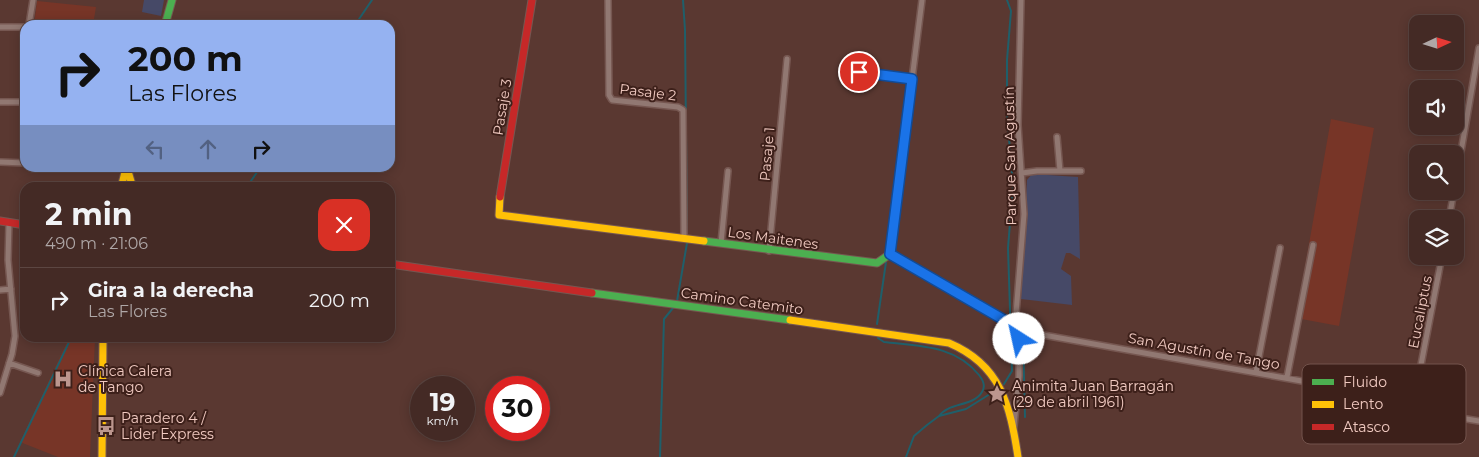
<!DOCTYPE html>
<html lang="es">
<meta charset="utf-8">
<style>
body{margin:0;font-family:Montserrat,sans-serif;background:#4e3632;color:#f1f3f6;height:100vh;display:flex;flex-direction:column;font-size:19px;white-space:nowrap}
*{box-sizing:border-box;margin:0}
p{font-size:16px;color:#afa7a7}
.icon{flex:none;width:28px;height:28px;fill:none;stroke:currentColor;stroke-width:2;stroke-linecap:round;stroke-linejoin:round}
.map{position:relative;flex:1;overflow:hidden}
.drawer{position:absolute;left:20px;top:182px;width:375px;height:160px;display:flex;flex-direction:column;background:#442a25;border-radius:15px;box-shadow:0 2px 12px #0003,0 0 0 1px #5c4642}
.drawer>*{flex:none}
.banner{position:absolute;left:20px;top:20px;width:375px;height:152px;border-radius:15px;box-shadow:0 2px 12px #0003,0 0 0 1px #5c4642;background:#95b2f1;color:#111;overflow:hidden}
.needle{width:32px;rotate:86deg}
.tools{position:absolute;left:1409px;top:15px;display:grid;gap:10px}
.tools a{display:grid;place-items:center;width:55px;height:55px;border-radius:10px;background:#442a25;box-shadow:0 2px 12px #0003,0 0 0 1px #5c4642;font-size:25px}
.speed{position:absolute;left:410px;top:376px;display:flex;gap:10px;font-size:25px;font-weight:700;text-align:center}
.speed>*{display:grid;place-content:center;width:65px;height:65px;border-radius:50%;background:#442a25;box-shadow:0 2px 12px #0003,0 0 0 1px #5c4642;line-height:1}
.speed small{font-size:12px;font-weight:400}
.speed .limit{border:8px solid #d22;background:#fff;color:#111}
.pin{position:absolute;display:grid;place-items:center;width:42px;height:42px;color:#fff;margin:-21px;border:2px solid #fff;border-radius:50%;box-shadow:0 1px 5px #0007}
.me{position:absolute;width:55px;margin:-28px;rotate:325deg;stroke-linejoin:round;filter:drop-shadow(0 0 4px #0008)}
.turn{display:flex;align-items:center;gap:18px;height:105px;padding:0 25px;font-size:22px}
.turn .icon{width:65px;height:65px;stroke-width:2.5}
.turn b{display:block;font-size:35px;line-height:42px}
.lanes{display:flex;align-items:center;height:48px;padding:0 25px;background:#0003;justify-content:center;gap:25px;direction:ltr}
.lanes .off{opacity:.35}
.round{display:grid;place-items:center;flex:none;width:52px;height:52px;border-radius:15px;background:#4e3632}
.headline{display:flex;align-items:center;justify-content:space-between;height:85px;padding:0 25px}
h1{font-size:30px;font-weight:700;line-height:38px}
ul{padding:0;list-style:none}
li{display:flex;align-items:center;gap:15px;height:65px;padding:0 25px;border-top:1px solid #5c4642}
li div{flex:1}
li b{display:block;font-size:19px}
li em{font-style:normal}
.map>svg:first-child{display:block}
</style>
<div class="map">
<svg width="1479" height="457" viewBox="0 0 1479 457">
<rect width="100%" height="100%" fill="#5a3831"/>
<path fill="#773527" d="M37,1L96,7L93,25H34Z
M1331,119L1374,128L1339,326L1296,318Z
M69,338H95L90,457H58L20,442Z"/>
<path fill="#464967" d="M144,0H164L161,16L142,12Z
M1032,174L1078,177L1080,259L1070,253H1066L1061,269L1071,276L1072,305L1021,299L1027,180Z"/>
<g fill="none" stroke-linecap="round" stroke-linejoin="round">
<path stroke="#1f5f6a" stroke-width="2" d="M683,0L685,30L687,235
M355,25L372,0
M246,188L260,168
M677,301L687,243
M877,324L886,262
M878,338L884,342C919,346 955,345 979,375C983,380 986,386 982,392C973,407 949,402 939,416
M1023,338L1025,417
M1004,384L1012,371L1008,248L1013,185L1007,115V60L1011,11L1007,0
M14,457L71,338
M660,457L664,319L673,308
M906,457L914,436L927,425L939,416L966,409L998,389"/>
<g stroke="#765751" stroke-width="8">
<path id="street" d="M608,0L609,95L612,100L678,107L683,110L684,237
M922,0L890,254L1018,328
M29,25L33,0
M0,27H25
M856,73L861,71L912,79
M0,102H25
M23,102L25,80
M1057,137L1060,171
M0,162L25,163
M1022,173L1037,171H1081
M1455,186L1479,48
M1449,219L1454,191
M721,243L728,171
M769,251L787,59
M0,290L11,289
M1019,333H1032L1414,401
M9,363L38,373
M1256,372L1280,248
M1287,377L1313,245
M0,393L12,354L15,336L8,260L9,223
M1414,401L1442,256
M1414,401L1425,412L1479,421
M1014,426L1019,376V333L1016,314L1024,214L1018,125L1021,0"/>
</g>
<g stroke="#765751" stroke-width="9">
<path id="fast" d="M165,25L172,0
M704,241L877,263L890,254
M592,293L790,320"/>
</g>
<g stroke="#765751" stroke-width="9">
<path id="slow" d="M127,168L133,188
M121,188L126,168
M500,197L499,215L704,241
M790,320L949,343C1001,365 1010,405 1018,457
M102,457L103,338"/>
</g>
<g stroke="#765751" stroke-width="9">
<path id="jam" d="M500,197L532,0
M0,221L25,225
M390,264L592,293"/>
</g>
<use href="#street" stroke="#917872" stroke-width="5"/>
<use href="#fast" stroke="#4caf50" stroke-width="7"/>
<use href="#slow" stroke="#ffc107" stroke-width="7"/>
<use href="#jam" stroke="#c62828" stroke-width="7"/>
</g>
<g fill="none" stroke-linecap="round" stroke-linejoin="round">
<g stroke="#114b97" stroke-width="12">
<path id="route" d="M859,72L912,79L890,254L1018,328L1019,339"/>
</g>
<use href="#route" stroke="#1a73e8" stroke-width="9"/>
</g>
<defs>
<g id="hospital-bare" transform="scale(1.5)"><path d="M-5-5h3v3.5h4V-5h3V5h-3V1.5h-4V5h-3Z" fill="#bc968e" stroke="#3d201a" stroke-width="2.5" paint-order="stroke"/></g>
<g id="sight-bare" transform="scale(1.5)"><path d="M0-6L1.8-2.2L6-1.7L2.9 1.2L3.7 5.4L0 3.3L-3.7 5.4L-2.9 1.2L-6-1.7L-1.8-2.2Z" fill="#bc968e" stroke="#3d201a" stroke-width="2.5" paint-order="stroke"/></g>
<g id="bus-bare" transform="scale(1.5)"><path d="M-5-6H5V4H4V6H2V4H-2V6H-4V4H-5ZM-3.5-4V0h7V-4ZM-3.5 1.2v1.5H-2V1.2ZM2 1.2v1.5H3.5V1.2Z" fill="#bc968e" stroke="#3d201a" stroke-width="2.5" paint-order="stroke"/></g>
</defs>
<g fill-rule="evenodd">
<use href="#hospital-bare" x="63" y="379"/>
<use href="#sight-bare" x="997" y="394"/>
<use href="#bus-bare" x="106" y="426"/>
</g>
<g text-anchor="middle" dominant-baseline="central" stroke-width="4" stroke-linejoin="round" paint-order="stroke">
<g font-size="14" fill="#f0c9c0" stroke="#3d201a">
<text transform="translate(648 92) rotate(7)">Pasaje 2</text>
<text transform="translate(502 107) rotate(-81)">Pasaje 3</text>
<text transform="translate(767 154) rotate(-85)">Pasaje 1</text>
<text transform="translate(1010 156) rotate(-91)">Parque San Agustín</text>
<text transform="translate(773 238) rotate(8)">Los Maitenes</text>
<text transform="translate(742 301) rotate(8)">Camino Catemito</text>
<text transform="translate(1420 312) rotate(-79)">Eucaliptus</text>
<text transform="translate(1204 351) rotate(10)">San Agustín de Tango</text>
</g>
<g font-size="14" fill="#f0c9c0" stroke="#3d201a" text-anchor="start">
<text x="78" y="371">Clínica Calera<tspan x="78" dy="16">de Tango</tspan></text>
<text x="1012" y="386">Animita Juan Barragán<tspan x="1012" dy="16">(29 de abril 1961)</tspan></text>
<text x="121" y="418">Paradero 4 /<tspan x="121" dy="16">Lider Express</tspan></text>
</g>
</g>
<rect x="1302" y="364" width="164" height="80" rx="8" fill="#3d201a" stroke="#73534c" stroke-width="1"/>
<rect x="1312" y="379" width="22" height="6" fill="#4caf50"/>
<rect x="1312" y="401" width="22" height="7" fill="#ffc107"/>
<rect x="1312" y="424" width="22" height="6" fill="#c62828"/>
<g font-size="14" fill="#f0c9c0">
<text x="1343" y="387">Fluido</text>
<text x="1343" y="409">Lento</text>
<text x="1343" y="432">Atasco</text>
</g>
</svg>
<div class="tools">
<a><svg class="needle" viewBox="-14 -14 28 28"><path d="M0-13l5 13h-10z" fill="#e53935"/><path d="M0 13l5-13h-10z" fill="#afa7a7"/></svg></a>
<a><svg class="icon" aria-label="sound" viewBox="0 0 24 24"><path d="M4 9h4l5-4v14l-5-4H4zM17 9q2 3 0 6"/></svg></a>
<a><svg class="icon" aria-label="search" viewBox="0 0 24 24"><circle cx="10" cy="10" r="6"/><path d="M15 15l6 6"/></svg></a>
<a><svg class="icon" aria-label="layers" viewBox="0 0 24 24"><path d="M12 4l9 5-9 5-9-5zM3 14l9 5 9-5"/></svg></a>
</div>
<div class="speed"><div>19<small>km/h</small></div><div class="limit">30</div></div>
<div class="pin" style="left:859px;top:72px;background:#d93025"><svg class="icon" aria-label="arrive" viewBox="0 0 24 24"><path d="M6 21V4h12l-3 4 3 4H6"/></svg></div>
<svg class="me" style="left:1019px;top:339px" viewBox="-20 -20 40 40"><circle r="19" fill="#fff"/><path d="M0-13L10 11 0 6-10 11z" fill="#1a73e8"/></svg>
<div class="banner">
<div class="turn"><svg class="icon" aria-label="right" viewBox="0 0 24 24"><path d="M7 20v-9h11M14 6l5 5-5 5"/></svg><div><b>200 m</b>Las Flores</div></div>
<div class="lanes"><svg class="icon off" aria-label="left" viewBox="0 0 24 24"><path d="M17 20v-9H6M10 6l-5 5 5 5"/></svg><svg class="icon off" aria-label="ahead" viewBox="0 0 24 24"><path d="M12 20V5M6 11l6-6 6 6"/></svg><svg class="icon" aria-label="right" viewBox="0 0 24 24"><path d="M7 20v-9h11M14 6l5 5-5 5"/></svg></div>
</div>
<section class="drawer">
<div class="headline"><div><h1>2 min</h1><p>490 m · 21:06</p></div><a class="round" style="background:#d93025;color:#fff"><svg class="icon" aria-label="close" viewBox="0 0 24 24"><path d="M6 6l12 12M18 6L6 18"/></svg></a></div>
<ul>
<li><svg class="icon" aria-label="right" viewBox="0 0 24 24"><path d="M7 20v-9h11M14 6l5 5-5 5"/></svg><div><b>Gira a la derecha</b><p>Las Flores</p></div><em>200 m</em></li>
</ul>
</section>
</div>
